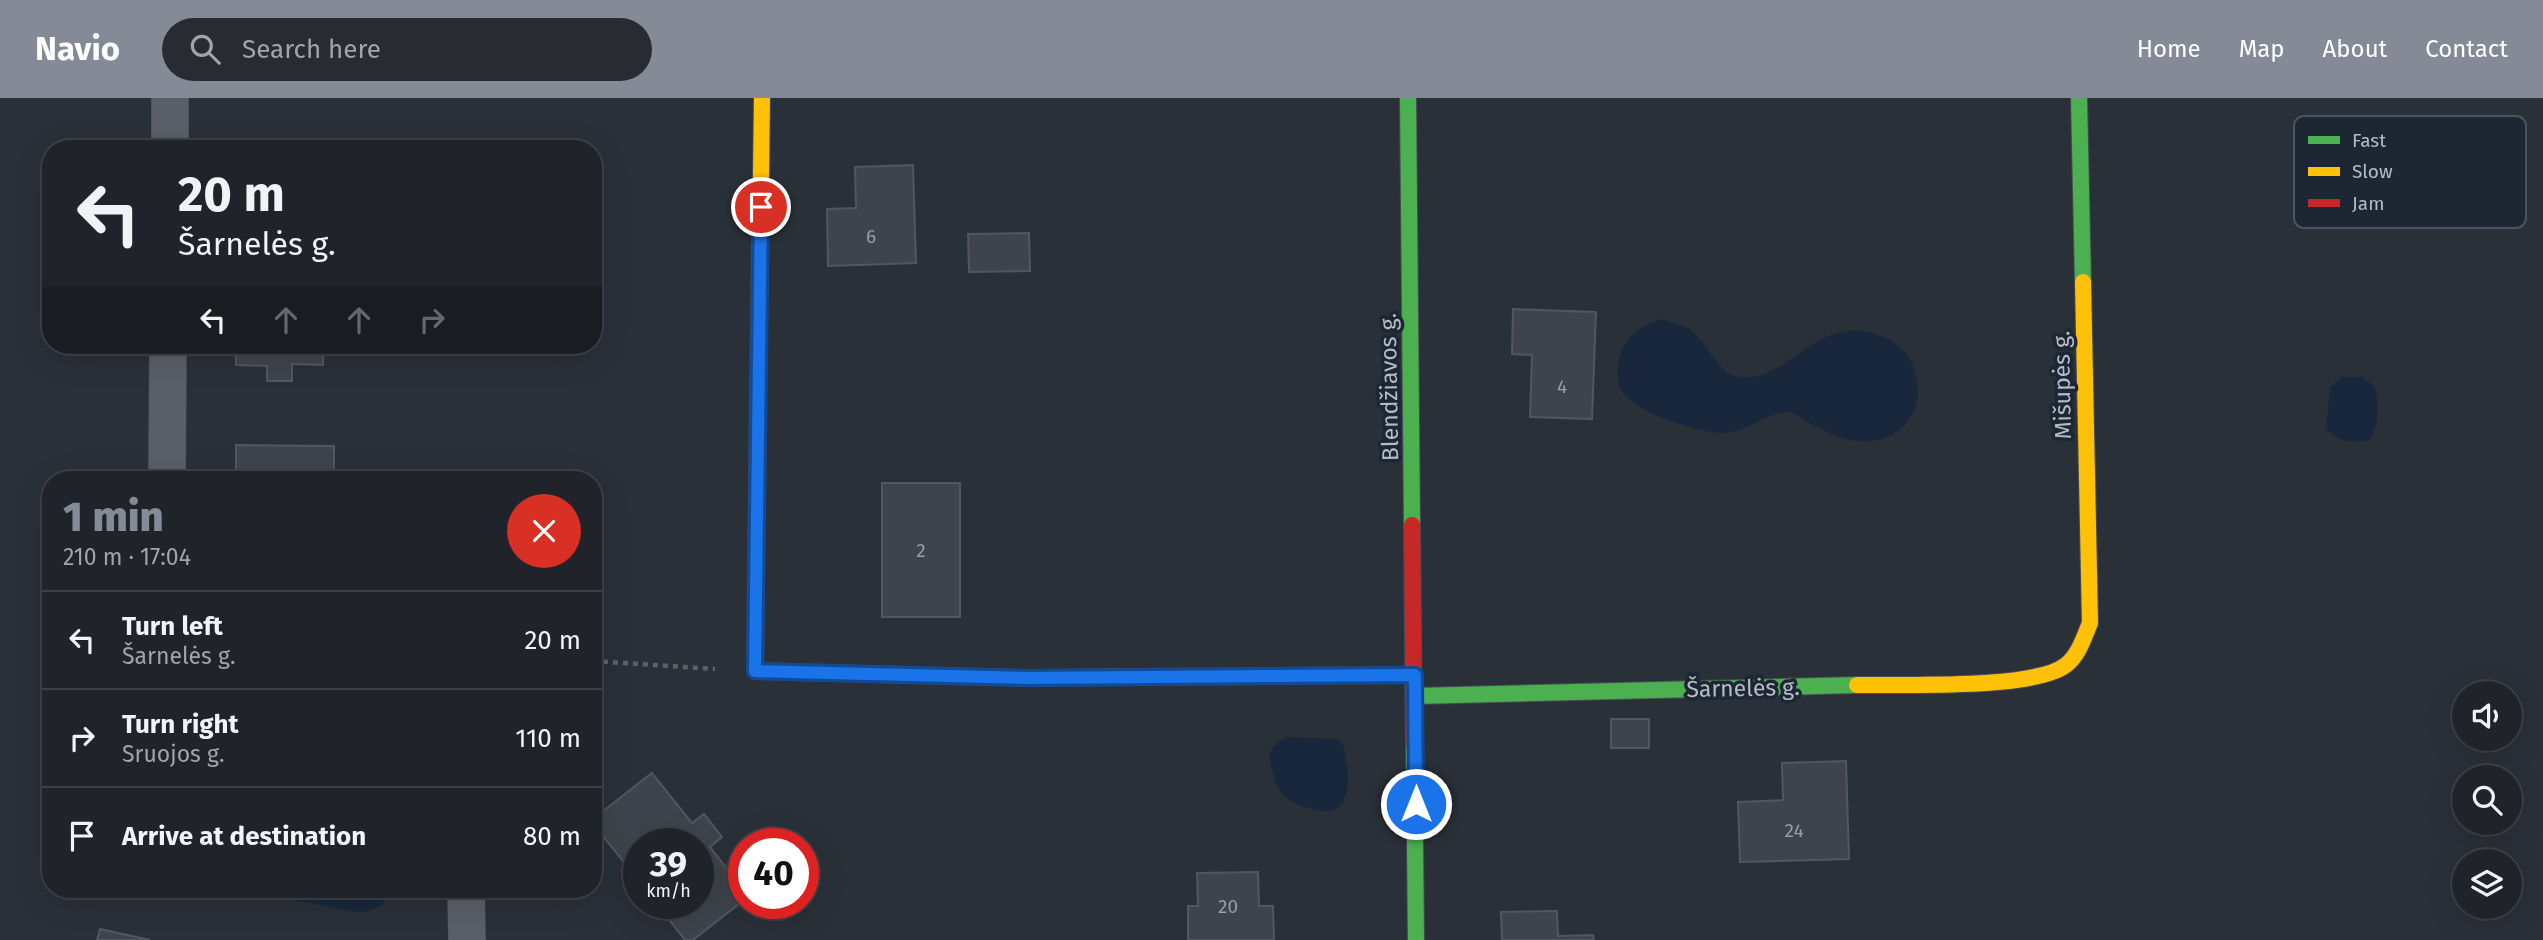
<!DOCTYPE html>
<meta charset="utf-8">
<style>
body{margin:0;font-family:"Fira Sans",sans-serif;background:#282c32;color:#f1f3f6;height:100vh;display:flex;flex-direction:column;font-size:26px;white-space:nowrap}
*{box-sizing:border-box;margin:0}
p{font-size:23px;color:#a2a4a8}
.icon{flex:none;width:38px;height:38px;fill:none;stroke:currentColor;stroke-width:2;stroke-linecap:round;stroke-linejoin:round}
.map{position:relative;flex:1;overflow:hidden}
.sheet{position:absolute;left:42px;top:373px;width:560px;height:427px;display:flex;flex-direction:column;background:#20242a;border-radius:28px;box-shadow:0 7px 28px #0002,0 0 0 2px #3d4147}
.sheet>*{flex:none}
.banner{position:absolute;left:42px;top:42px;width:560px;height:214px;border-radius:28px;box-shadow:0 7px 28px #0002,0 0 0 2px #3d4147;background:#20242a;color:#f1f3f6;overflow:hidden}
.controls{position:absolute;left:2452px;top:583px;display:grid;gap:14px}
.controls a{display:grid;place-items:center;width:70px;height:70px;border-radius:50%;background:#20242a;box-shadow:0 7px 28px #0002,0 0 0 2px #3d4147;font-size:35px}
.speed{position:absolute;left:623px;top:730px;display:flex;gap:14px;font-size:35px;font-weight:700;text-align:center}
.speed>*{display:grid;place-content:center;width:91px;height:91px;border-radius:50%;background:#20242a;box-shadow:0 7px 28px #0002,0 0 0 2px #3d4147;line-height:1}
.speed small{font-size:18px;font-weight:400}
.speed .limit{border:10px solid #d22;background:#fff;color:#111}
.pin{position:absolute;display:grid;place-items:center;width:60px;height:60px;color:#fff;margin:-30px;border:4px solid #fff;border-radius:50%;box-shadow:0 2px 7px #0007}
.me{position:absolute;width:77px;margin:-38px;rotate:0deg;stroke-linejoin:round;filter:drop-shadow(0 0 5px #0008)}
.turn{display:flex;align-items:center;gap:24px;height:147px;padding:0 21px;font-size:32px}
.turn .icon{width:91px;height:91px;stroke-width:2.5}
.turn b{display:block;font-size:49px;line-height:60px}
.lanes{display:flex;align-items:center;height:66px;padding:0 21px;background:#0003;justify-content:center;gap:35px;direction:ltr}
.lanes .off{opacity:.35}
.round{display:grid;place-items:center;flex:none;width:74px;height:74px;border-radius:37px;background:#282c32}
.overview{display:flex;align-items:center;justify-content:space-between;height:119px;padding:0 21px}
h1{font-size:42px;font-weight:800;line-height:52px;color:#848b96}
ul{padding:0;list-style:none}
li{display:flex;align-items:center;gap:21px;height:98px;padding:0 21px;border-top:2px solid #3d4147}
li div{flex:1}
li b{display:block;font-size:26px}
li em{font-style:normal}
header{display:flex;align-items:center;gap:42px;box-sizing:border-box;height:98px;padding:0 35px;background:#848b96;color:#fff}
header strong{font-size:33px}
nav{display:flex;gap:38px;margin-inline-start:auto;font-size:24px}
.search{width:490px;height:63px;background:#282c32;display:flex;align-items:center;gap:18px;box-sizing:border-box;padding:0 24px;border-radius:38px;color:#a2a4a8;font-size:26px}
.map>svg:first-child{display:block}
</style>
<header>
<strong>Navio</strong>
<div class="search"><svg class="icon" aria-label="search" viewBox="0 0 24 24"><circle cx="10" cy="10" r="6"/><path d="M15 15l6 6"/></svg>Search here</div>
<nav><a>Home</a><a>Map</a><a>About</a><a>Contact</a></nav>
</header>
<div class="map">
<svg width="2543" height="842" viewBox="0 0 2543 842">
<rect width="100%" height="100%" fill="#2a3038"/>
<path fill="#19273c" d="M1662,221C1671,224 1683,227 1691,232C1709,245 1716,276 1740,279C1787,285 1815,219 1871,235C1878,237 1889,240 1895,245C1911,256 1919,277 1918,296C1917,313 1909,326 1895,335C1867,353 1832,339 1806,323C1800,320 1795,314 1787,314C1766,315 1748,333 1727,335C1705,337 1632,314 1622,293C1617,285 1617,271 1619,262C1623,238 1640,228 1662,221Z
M2342,279H2362L2375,289C2379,309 2380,325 2369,342C2350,346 2341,344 2326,331L2330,289Z
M1287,639L1337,641L1344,649C1350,677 1355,724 1312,711C1303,709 1290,704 1283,697C1273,686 1272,669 1269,656L1275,646Z
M259,791H390L382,808L361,815L274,798Z"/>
<path fill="#3f444c" stroke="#52575f" stroke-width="2" d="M913,67L916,165L828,168L827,111L856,110L855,69Z
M1029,135L1030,173L969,174L968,136Z
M1513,211L1596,214L1592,321L1530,319L1532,257L1512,256Z
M236,247H324L323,267L292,266V283H267V268L236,267Z
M236,347L334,348V382H236Z
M882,385H960V519H882Z
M1611,621H1649V650H1611Z
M1846,663L1849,761L1740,764L1738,704L1783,702L1782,665Z
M652,675L692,725L704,716L722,739L710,749L744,792V802L693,842H685L656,805H698V746H639V783L593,726V721Z
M1258,774L1259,808H1273L1274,842H1188V808H1198L1197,775Z
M1557,813L1558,838L1593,837L1594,842H1502L1501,814Z
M100,831L150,842H97Z"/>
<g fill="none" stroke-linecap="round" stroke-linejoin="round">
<g stroke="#484c55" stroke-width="38">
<path id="street" d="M170,51V0
M167,382L168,247
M466,791L467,842"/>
</g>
<g stroke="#484c55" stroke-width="18">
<path id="fast" d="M1408,0L1412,427
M2079,0L2083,184
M758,302L755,573L1027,580L1119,579
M1415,598L1857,587
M1414,646L1416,842"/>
</g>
<g stroke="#484c55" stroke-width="18">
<path id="slow" d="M758,302L762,0
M1119,579L1415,577
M1857,587C1901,586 2034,592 2066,567C2079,557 2084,539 2090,525L2083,184"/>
</g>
<g stroke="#484c55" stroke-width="18">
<path id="jam" d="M1412,427L1414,646"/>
</g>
<path stroke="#5c6268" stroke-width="4.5" stroke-dasharray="5 5" stroke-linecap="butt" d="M593,563L715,571"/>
<use href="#street" stroke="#5a5e66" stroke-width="37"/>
<use href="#fast" stroke="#4caf50" stroke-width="16"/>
<use href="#slow" stroke="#ffc107" stroke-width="16"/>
<use href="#jam" stroke="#c62828" stroke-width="16"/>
</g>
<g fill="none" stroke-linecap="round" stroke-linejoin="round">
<g stroke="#114b97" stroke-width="18">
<path id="route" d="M761,109L755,573L1027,580L1415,577L1416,706"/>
</g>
<use href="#route" stroke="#1a73e8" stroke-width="12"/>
</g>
<g text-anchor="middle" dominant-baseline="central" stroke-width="7" stroke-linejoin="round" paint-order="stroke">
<g font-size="19" fill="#979eaa">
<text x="871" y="138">6</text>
<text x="1562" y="288">4</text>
<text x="921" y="452">2</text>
<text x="1794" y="732">24</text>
<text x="1228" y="808">20</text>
</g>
<g font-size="23" fill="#b4bcc9" stroke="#1d2633">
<text transform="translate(2062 287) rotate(-91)">Mišupės g.</text>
<text transform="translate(1389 289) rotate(-91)">Blendžiavos g.</text>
<text transform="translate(1743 590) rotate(-1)">Šarnelės g.</text>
</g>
</g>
<rect x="2294" y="18" width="232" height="112" rx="10" fill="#1d2633" stroke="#4a5360" stroke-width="2"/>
<rect x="2308" y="38" width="32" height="8" fill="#4caf50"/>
<rect x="2308" y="69" width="32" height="9" fill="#ffc107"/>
<rect x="2308" y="101" width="32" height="8" fill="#c62828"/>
<g font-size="19" fill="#b4bcc9">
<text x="2352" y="49">Fast</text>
<text x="2352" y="80">Slow</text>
<text x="2352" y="112">Jam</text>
</g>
</svg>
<div class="controls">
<a><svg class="icon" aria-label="sound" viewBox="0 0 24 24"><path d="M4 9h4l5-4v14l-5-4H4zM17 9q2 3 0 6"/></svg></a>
<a><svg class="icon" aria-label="search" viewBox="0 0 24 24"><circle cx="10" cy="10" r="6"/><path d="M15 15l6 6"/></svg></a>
<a><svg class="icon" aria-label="layers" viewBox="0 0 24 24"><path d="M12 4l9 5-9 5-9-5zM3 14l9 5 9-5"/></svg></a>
</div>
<div class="speed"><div>39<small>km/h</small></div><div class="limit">40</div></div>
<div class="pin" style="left:761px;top:109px;background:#d93025"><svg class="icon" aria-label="arrive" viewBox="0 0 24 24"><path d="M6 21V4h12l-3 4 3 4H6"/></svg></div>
<svg class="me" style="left:1416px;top:706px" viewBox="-20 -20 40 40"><circle r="17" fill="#1a73e8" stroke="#fff" stroke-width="3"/><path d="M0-11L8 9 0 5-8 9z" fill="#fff"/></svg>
<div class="banner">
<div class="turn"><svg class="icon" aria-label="left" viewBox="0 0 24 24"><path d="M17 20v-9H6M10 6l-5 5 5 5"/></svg><div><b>20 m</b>Šarnelės g.</div></div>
<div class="lanes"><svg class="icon" aria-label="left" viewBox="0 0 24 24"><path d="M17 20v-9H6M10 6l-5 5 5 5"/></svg><svg class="icon off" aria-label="ahead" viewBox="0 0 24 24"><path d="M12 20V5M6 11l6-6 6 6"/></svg><svg class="icon off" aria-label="ahead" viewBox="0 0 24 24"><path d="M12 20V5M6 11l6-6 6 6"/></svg><svg class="icon off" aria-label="right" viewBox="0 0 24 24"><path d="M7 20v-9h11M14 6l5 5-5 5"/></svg></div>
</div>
<section class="sheet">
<div class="overview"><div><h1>1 min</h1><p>210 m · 17:04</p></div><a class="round" style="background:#d93025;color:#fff"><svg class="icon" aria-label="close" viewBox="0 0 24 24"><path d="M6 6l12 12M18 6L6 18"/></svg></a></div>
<ul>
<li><svg class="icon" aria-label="left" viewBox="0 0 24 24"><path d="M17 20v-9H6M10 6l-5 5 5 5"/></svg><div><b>Turn left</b><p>Šarnelės g.</p></div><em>20 m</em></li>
<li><svg class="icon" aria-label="right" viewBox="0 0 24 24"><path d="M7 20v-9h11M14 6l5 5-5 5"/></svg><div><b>Turn right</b><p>Sruojos g.</p></div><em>110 m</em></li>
<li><svg class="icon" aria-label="arrive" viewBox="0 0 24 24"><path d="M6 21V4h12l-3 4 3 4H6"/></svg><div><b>Arrive at destination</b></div><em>80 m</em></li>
</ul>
</section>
</div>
